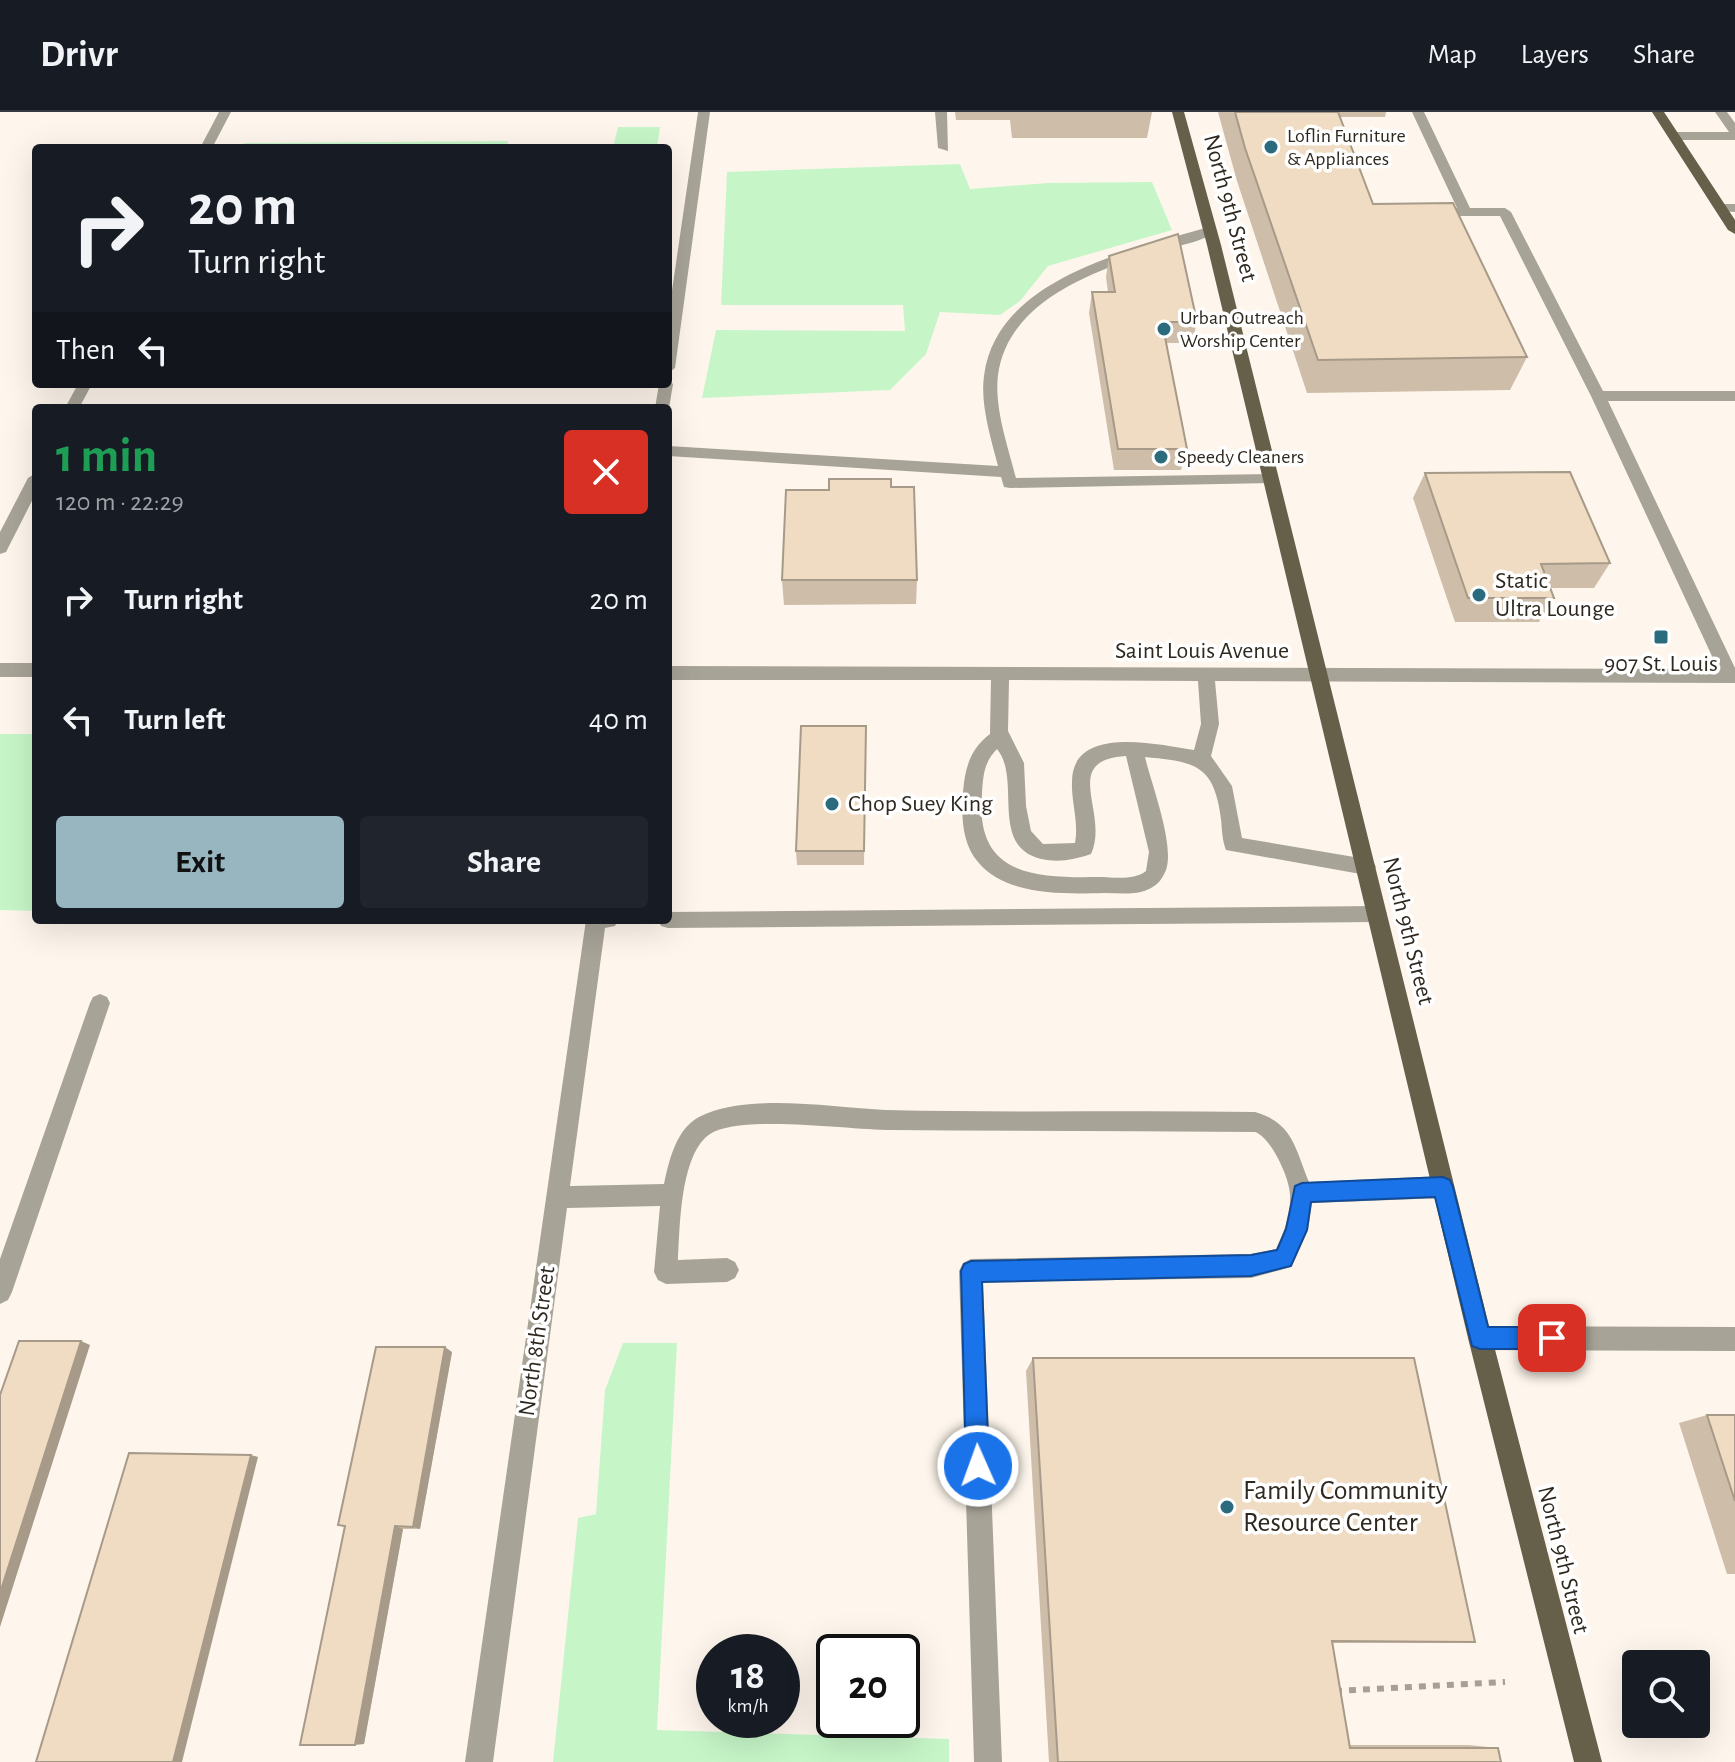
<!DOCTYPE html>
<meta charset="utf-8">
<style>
body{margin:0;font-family:"Alegreya Sans",sans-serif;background:#20242c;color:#f1f3f6;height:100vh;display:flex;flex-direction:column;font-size:30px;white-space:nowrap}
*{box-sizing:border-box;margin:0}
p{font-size:26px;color:#9ea1a6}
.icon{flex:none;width:44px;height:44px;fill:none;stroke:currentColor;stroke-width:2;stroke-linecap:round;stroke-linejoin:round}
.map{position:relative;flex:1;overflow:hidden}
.details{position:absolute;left:32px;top:292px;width:640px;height:520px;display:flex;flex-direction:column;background:#171b24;border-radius:8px;box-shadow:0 8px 32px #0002}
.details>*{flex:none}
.guide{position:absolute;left:32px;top:32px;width:640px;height:244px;border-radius:8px;box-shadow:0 8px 32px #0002;background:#171b24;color:#f1f3f6;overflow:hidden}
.controls{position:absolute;left:1622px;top:1538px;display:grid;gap:16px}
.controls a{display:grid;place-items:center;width:88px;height:88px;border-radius:8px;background:#171b24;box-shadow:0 8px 32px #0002;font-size:40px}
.speed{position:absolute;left:696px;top:1522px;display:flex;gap:16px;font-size:40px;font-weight:700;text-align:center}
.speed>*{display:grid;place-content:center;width:104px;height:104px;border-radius:50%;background:#171b24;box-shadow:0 8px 32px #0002;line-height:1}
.speed small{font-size:20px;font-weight:400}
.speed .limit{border:4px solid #111;border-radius:12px;background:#fff;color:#111}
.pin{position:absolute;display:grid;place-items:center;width:68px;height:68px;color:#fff;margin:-34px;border-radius:16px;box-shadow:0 4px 12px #0006}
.me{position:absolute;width:88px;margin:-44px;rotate:358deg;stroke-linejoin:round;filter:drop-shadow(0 0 6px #0008)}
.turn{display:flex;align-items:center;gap:28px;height:168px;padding:0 24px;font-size:36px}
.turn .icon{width:104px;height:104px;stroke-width:2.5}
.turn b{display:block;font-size:56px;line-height:68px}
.then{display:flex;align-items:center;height:76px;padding:0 24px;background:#0003;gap:16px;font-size:30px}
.round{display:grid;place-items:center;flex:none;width:84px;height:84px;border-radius:8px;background:#20242c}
.summary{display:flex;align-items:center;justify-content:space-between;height:136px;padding:0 24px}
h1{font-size:48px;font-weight:700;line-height:60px;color:#1e9e55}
.action{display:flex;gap:16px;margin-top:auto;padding:16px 24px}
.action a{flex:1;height:92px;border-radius:8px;background:#97b6c0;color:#111;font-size:32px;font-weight:700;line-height:92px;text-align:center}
.action a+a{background:#20242c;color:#f1f3f6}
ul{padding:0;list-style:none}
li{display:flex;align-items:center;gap:24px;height:120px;padding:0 24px}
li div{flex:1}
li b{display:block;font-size:30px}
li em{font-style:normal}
header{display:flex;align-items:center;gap:48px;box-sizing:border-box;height:112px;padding:0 40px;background:#171b24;border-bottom:2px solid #363941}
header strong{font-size:38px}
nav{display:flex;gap:44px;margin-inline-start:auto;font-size:28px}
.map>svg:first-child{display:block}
</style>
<header>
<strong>Drivr</strong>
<nav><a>Map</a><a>Layers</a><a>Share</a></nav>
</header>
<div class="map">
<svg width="1735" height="1650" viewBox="0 0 1735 1650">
<rect width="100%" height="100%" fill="#fef6ec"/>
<path fill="#c6f6c8" d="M618,15H660L657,36H613Z
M508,29L507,36H242L245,31Z
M960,52L970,77L1048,71L1152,70L1172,118L1048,154L1020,189L1000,203L940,200L926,242L890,278L702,286L716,218L905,219L903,193H721L727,60Z
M0,622H36V799L0,798Z
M623,1231H677L657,1618L949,1627V1650H553L578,1406L596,1402L605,1278Z"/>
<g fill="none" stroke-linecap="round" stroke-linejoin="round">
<path stroke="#a8a096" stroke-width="6" stroke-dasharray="7 7" stroke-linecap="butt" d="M1335,1579L1505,1570"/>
<path fill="#a7a397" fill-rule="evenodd" d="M219,0H231L212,36H200Z
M698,0H710L675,256L668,261V206Z
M935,0H947L948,39L938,36Z
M1412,0H1424L1470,96H1505L1511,100L1603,279H1735V289H1608L1735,556V571L1215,569L1219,612L1211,644L1232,674L1242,726L1366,747L1373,749L1376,755L1373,761L1366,763L1226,738C1222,728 1222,717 1221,707C1214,652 1195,650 1145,645C1151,671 1175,733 1166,758C1163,765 1159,772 1151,776C1137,784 1120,781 1104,781C1063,782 1006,784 978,750C962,732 961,703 963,680C965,656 970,637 990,622L991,568H668V554L1718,557L1591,284L1500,104H1431L1425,100L1431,96H1457ZM1009,568L1198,569L1201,612L1194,638C1159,633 1073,612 1072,669C1071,690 1079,710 1075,731L1043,732L1031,719L1026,694L1024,651L1008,619ZM997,637C1023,668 986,739 1047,748C1063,750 1076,747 1091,742C1110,701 1059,648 1126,644L1149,740L1146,759C1133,769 1114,765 1098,765C1033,766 975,763 982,682C983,664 984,650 997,637Z
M1715,0H1727L1735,11V28H1674L1668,24L1674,20H1729Z
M1721,92H1735V100L1716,99L1715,96Z
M1205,116L1217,119C1200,132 1168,135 1147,142C1087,162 1008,191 998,263C994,295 1008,335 1016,366L1271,362L1279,367L1277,371L1010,376L1004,375L1001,365L668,344V334L998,354C991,327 980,292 984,264C996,167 1128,139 1205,116Z
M668,268L673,272L669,296H655L659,272H668Z
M78,272H92L79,296H65Z
M36,361V381L6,440L0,442V420L28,366Z
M0,551H36V565H0Z
M1377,794L1384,796L1387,802L1384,808L1377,810L668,816L661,814L658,808H668V800Z
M586,808H618L615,814L605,816L570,1074L664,1072C669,1049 676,1017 699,1005C748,980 832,996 886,998C1009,1001 1132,998 1255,1000C1293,1011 1295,1036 1309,1070L1443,1064L1451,1067L1454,1075L1451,1083L1443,1086L1312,1091L1308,1118L1291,1155L1251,1166L983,1170L1002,1650H974L959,1159L963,1151L971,1147L1251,1142L1276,1137C1284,1120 1291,1102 1290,1083C1290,1067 1271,1025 1255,1020C1134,1019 1012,1019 891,1018C851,1018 741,1002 710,1022C680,1042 680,1115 678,1148L727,1146L735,1150L739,1158L735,1166L727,1170L666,1172L658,1168L654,1160L660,1094L567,1096L493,1650H465Z
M100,882L107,885L110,891L12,1180L8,1188L0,1192V1147L90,891L93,885Z
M1480,1214L1735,1215V1239L1480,1238L1472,1234L1468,1226L1472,1218Z"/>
<path fill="#665f49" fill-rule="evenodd" d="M1172,0H1184L1221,133L1492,1226L1602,1650H1574L1468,1226L1207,133Z
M1652,0H1664L1735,108V122L1728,118Z"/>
</g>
<path fill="#cebda8" d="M955,0H1152L1147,26H1012L1010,8H956Z
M1218,0H1386L1385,5H1340L1373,92L1527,245L1510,278L1307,281L1237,69Z
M1109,144L1197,210L1192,231H1166L1187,337L1181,358H1114L1089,201L1092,180H1108L1106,165Z
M1425,361L1610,451L1594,476H1550L1554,486L1539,510H1455L1413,386Z
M891,375L917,468L916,492L784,493L782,468L829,378Z
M866,614L864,753H797L796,739Z
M452,1240L420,1417H403L364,1632L345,1415L338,1413Z
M1033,1246L1475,1530L1448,1531H1332L1349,1633H1469L1498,1636L1501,1650H1049L1026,1259Z
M1707,1303H1735V1462H1727L1679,1311Z"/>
<path fill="#a79a88" d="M81,1229L90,1233L0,1515V1481Z
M445,1235L452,1240L420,1417L413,1415Z
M251,1343L258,1345L182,1650H173Z
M395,1414L403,1417L364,1632L355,1633Z"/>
<path fill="#efdcc3" stroke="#a79a88" stroke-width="2" d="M1235,0H1338L1373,92L1453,91L1527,245L1318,248L1245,36Z
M1178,122L1197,210H1162L1187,337H1118L1092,180H1115L1109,144Z
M1570,360L1610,451L1541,452L1554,486H1468L1425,361Z
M829,367H891V375H914L917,468H782L786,378H829Z
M801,614H866L864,739H796Z
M19,1229H81L0,1481V1283Z
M376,1235H445L413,1415L395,1414L355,1633H300L345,1414L338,1413Z
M1033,1246H1414L1475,1530L1332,1529L1350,1636H1498L1501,1650H1058Z
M1707,1303H1735V1389Z
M129,1341L251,1343L173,1650H36Z"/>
<path fill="#1a73e8" stroke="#114b97" stroke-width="2" d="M1443,1065L1450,1068L1453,1075L1488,1215H1552L1559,1219L1562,1226L1559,1234L1552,1237H1480L1472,1234L1435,1085L1311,1090L1307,1118L1291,1154L1251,1164L982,1170L989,1354L986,1362L978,1366L970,1362L966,1354L961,1159L964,1152L971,1149L1251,1143L1277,1138L1286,1117L1295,1074L1302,1071Z"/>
<g fill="#2a6b7e" stroke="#fff" stroke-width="3">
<circle cx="1271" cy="35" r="8"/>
<circle cx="1164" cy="217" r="8"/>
<circle cx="1161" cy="345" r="8"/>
<circle cx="1479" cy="483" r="8"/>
<rect x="1653" y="517" width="16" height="16" rx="4"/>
<circle cx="832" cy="692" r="8"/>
<circle cx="1227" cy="1395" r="8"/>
</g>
<g text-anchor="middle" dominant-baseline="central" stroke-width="7" stroke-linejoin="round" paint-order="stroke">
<g font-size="20" fill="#2f281f" stroke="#fff" text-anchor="start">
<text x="1287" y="24">Loflin Furniture<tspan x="1287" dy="23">&amp; Appliances</tspan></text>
<text x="1180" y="206">Urban Outreach<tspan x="1180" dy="23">Worship Center</tspan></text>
<text x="1177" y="345">Speedy Cleaners</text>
</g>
<g font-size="24" fill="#2f281f" stroke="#fff">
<text transform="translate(1230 96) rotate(75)">North 9th Street</text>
<text x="1202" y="539">Saint Louis Avenue</text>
<text transform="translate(1408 819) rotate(76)">North 9th Street</text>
<text transform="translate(537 1229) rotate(-82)">North 8th Street</text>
<text transform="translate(1563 1448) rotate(76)">North 9th Street</text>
</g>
<g font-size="24" fill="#2f281f" stroke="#fff" text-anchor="start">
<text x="1495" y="469">Static<tspan x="1495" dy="28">Ultra Lounge</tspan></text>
<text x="1661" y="552" text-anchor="middle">907 St. Louis</text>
<text x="848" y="692">Chop Suey King</text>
</g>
<g font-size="28" fill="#2f281f" stroke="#fff" text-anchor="start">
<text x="1243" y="1379">Family Community<tspan x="1243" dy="32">Resource Center</tspan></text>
</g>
</g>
</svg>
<div class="controls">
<a><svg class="icon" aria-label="search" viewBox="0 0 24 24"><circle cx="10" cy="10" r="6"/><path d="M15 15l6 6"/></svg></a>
</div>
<div class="speed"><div>18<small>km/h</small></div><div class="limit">20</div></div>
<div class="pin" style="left:1552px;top:1226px;background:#d93025"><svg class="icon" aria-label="arrive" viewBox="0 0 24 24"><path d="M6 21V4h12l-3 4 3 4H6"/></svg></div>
<svg class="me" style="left:978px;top:1354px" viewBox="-20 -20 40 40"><circle r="17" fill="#1a73e8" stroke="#fff" stroke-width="3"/><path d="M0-11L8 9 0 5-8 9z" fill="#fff"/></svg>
<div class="guide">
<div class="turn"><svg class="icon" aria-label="right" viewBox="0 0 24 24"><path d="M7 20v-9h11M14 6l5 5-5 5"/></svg><div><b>20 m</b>Turn right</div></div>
<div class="then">Then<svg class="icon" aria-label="left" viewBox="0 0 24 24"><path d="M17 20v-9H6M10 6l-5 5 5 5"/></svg></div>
</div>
<section class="details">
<div class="summary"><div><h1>1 min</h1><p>120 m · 22:29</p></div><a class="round" style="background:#d93025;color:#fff"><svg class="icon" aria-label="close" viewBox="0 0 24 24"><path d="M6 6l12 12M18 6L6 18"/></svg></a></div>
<ul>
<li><svg class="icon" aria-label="right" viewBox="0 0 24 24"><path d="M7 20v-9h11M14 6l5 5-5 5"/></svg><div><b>Turn right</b></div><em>20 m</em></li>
<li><svg class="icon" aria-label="left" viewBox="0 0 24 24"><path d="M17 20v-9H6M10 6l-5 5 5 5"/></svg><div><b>Turn left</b></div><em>40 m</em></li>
</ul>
<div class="action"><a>Exit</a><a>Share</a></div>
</section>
</div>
